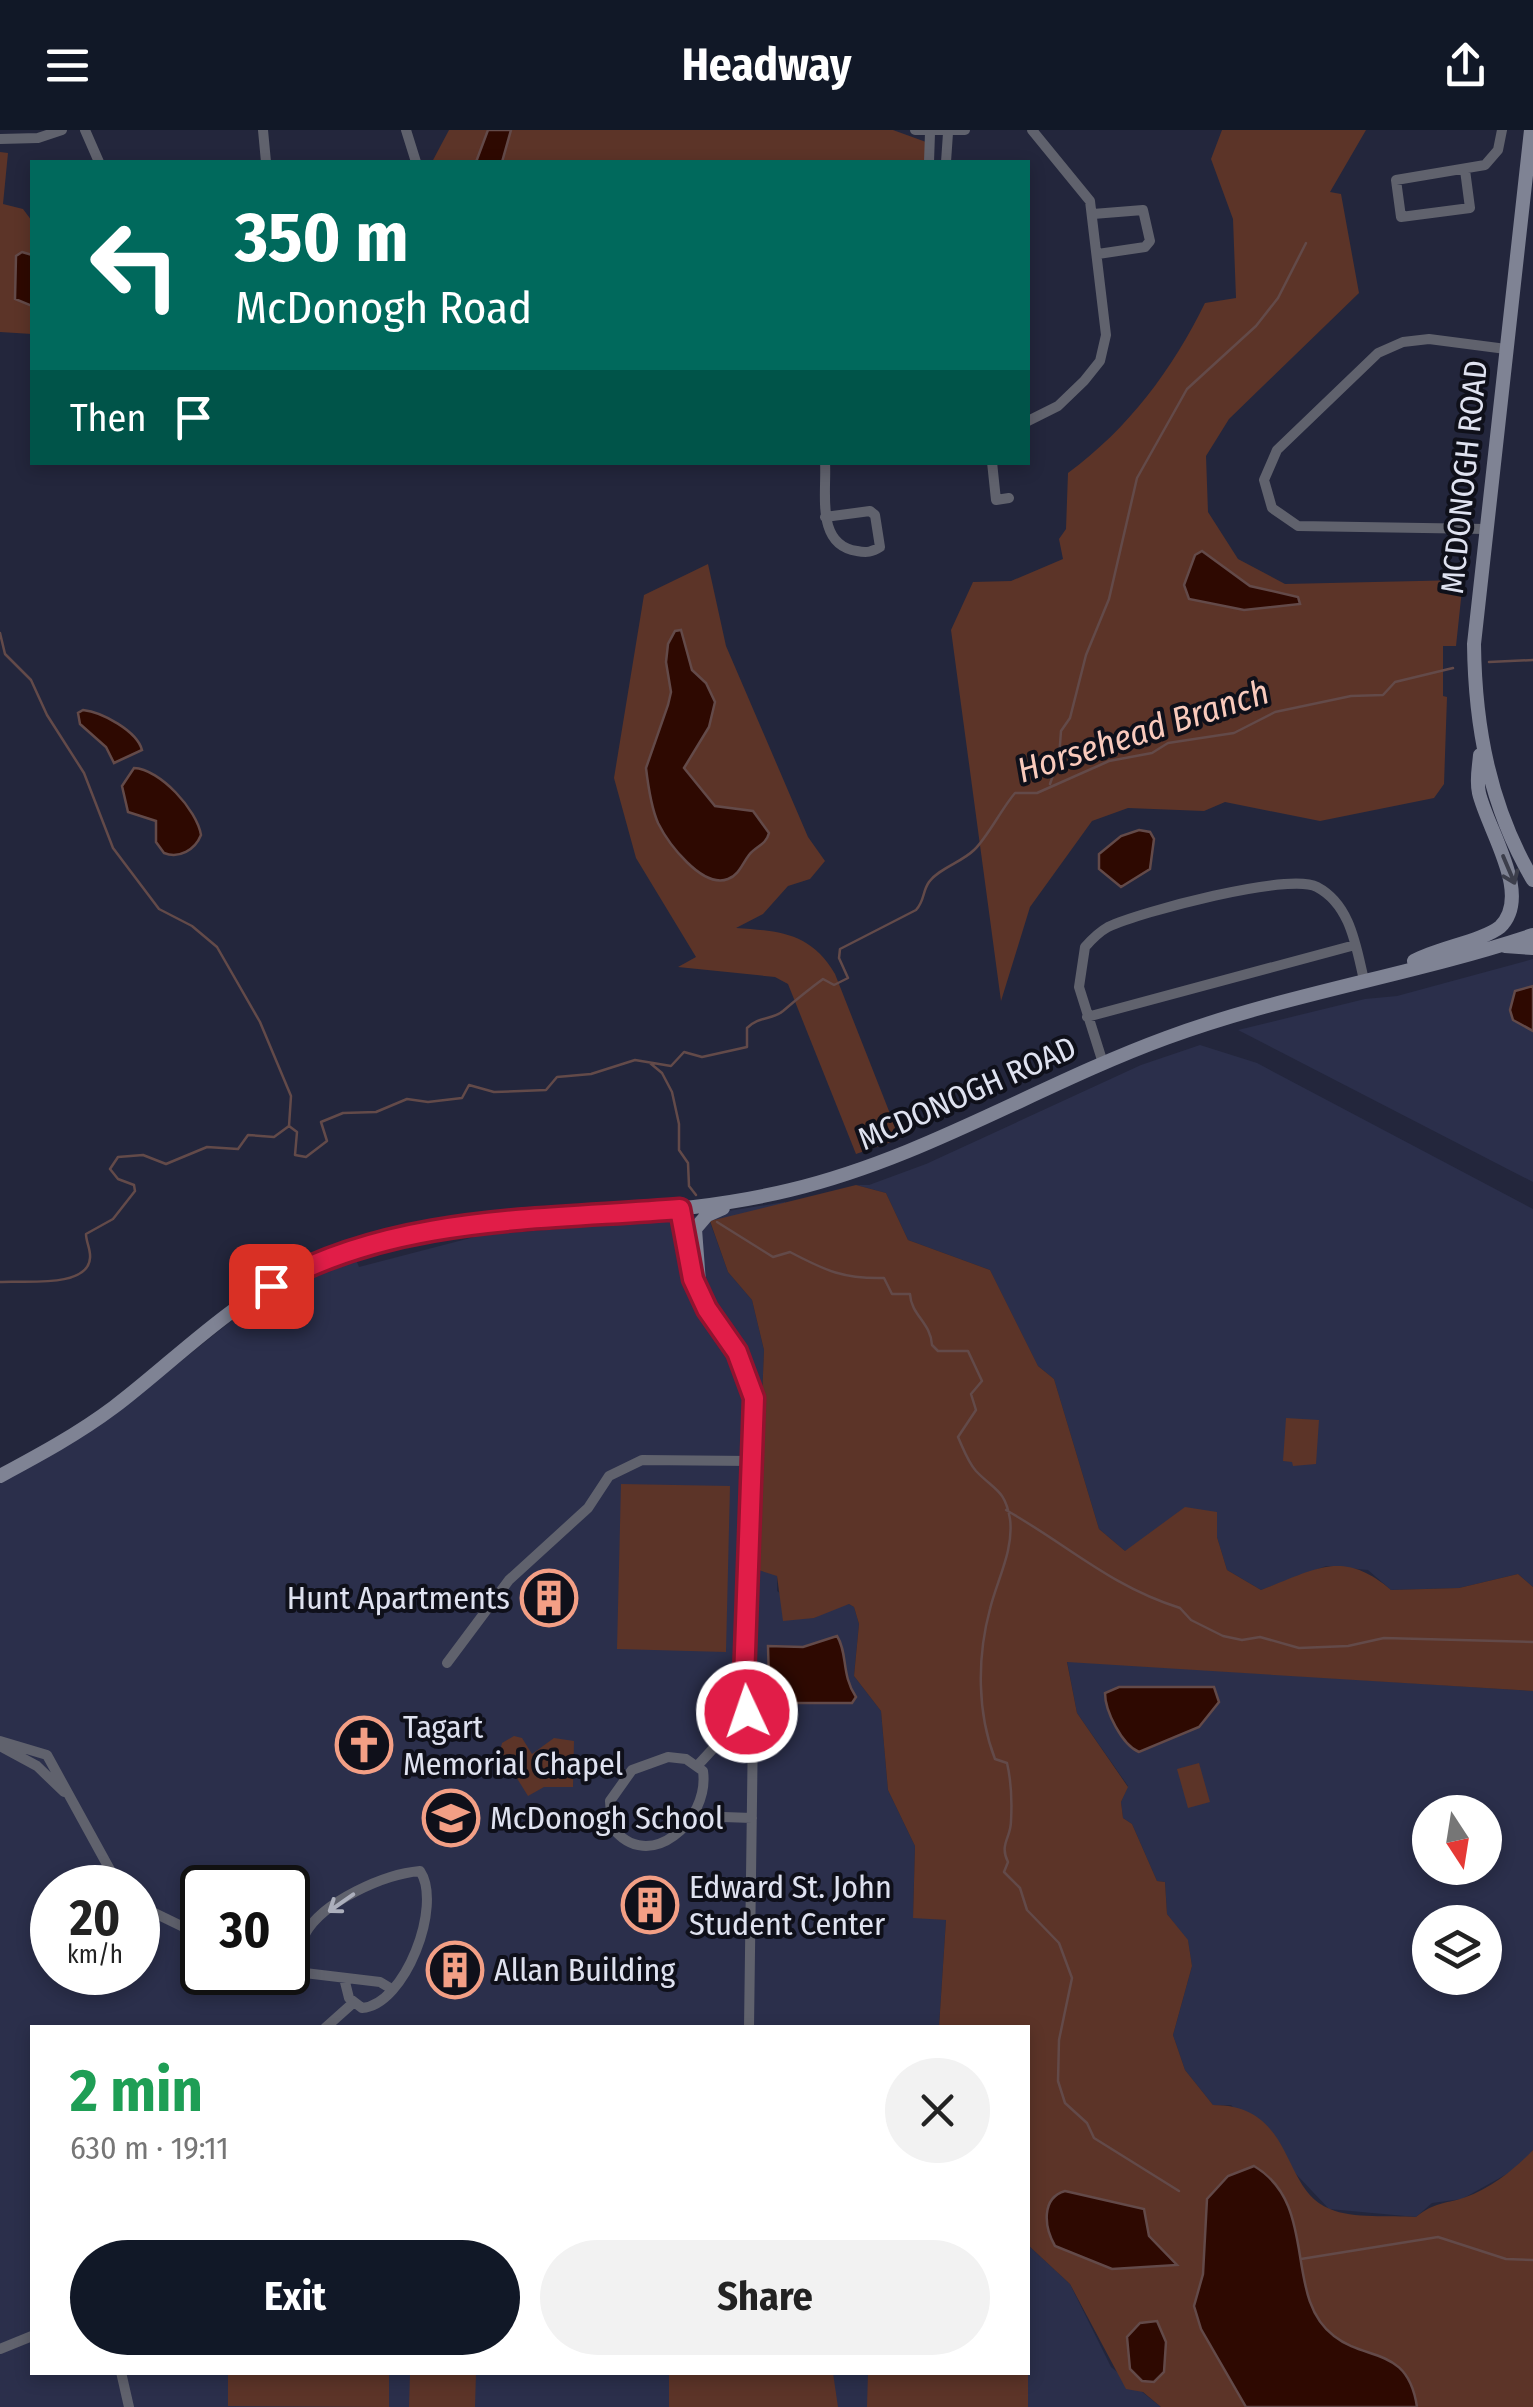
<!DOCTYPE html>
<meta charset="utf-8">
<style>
body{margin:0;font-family:"Fira Sans Condensed",sans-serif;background:#f2f2f2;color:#222;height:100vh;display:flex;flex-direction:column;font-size:38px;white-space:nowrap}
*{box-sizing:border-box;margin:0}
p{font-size:32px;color:#767676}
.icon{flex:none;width:55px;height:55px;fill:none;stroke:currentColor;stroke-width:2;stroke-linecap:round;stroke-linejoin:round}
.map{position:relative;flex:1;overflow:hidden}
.side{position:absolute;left:30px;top:1895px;width:1000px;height:350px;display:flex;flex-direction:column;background:#fff;border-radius:0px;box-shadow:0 5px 15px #0003}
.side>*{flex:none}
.top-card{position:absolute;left:30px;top:30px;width:1000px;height:305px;border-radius:0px;box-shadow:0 5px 15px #0003;background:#00695c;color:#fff;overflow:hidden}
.needle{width:65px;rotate:168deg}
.buttons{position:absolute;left:1412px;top:1665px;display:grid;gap:20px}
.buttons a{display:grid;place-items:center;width:90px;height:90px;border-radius:50%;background:#fff;box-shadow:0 5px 15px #0003;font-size:50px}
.speed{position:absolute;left:30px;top:1735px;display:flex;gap:20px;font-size:50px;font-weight:700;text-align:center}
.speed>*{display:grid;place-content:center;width:130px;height:130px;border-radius:50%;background:#fff;box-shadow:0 5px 15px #0003;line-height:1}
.speed small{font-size:25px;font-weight:400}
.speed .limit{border:5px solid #111;border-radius:15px;background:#fff;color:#111}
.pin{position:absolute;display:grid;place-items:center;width:85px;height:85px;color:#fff;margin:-42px;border-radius:20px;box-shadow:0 5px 15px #0006}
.me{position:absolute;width:110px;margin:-55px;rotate:357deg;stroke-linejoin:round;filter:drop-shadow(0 0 8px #0008)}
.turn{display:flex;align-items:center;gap:35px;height:210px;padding:0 40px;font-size:45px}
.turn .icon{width:130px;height:130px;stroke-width:2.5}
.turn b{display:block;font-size:70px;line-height:85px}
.then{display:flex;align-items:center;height:95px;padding:0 40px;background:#0003;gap:20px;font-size:38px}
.round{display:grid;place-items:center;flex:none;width:105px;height:105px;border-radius:52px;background:#f2f2f2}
.head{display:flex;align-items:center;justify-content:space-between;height:170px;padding:0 40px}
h1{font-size:60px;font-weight:700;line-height:75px;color:#1e9e55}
.cta{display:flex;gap:20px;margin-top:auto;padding:20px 40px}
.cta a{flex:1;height:115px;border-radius:60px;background:#111827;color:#fff;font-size:40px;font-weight:700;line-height:115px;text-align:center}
.cta a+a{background:#f2f2f2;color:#222}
header{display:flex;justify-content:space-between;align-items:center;height:130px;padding:0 40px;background:#111827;color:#fff;font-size:45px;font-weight:700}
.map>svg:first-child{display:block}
</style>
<header><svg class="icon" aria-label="menu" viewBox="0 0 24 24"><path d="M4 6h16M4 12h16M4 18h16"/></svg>Headway<svg class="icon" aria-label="share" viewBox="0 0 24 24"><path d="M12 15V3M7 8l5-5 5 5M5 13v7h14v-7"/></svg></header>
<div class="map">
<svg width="1533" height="2277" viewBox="0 0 1533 2277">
<rect width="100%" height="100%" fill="#23263c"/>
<path fill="#2b2f4b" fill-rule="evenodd" d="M1533,829V1052L1238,900L1365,869L1397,866Z
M1200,915L1257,933L1533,1079V1457L1518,1444L1459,1458L1391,1460L1368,1440L1326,1436L1261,1460L1227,1440L1217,1407V1383L1125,1421L1099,1399L1054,1249L1038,1236L990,1140L908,1110L886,1063L856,1055H869L926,1034L1141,935Z
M785,1072V1076L710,1092L728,1142L752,1170L764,1220L755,1439L777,1445V1461L814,1488L835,1477L849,1474L854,1477L859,1494L854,1546L881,1581L888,1660L915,1716L913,1787L946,1790L939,1897L32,1898V2242H1028V2115L1070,2154L1111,2237L1161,2277H0V1351L136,1267L250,1176L331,1134L355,1127L359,1137L482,1105L672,1090ZM52,1758H138V1842H52ZM202,1758H288V1842H202Z
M1067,1531L1533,1561V2020L1523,2035L1462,2069L1432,2073L1416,2087L1329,2079L1231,1975H1213L1185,1940L1173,1905L1192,1836L1188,1811L1167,1784L1165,1752L1157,1751L1132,1694L1123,1688L1121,1672L1128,1656L1077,1583ZM1430,1682H1485V1738H1430ZM1430,1792H1485V1848H1430Z"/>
<path fill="#5c3428" d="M449,0H893L926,12V32H432Z
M1222,0H1366L1330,62L1341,64L1359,163L1229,289L1206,326L1208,382L1238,429L1285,454L1463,450L1456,516H1443V566L1447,567L1444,654L1434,668L1320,691L1225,672L1204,681L1128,678L1092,691L1030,777L1001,871L951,500L973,452L1011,451L1063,429L1059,409L1066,399L1068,343C1129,298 1172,240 1205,173L1236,168L1233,89L1211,29Z
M0,22L8,23L3,74L23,79L32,91V204L0,202Z
M708,434L726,516L808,707L825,731L810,749L788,756L763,784L736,798C780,801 811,803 835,844L900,1009L856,1024L788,854L775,847L678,837L696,827L636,728L614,648L644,465Z
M856,1055L886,1063L908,1110L990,1140L1038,1236L1054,1249L1099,1399L1125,1421L1185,1377L1217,1382V1407L1227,1440L1261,1460C1315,1440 1342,1418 1391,1460L1459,1458L1518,1444L1533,1457V1561L1067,1532L1077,1583L1128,1657L1121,1672L1123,1688L1132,1694L1157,1751L1165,1752L1167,1784L1188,1810L1192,1836L1173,1905L1185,1940L1213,1975C1296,1975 1280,2060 1330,2079C1353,2089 1391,2085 1416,2087C1432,2074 1441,2074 1460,2069C1488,2061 1515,2039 1533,2020V2277H1161L1143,2262L1126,2259L1070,2154L1028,2115V1898L939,1897L946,1790L913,1788L915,1716L888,1660L881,1581L854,1546L859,1494L854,1477L849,1474L814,1488L783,1491L777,1446L755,1439L764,1220L752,1170L728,1142L710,1091Z
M1286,1288L1319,1290L1316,1334L1293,1336L1292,1332L1283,1331Z
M621,1354L730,1356L726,1522L617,1519Z
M514,1606L522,1608L532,1624L554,1608L574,1611L573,1657H544L528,1666L500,1621L502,1613Z
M1199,1633L1210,1672L1188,1678L1177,1639Z
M1028,2240V2277H867L868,2243Z
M228,2243H389V2277L228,2276Z
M410,2243H476L475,2277H409Z
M669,2243H833L838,2277H669Z"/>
<path fill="#2e0901" stroke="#634a49" stroke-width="2.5" d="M488,0H511L502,32H476Z
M22,122L32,125V176L15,169L16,126Z
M1202,421L1250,456L1298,467L1300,474L1244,480L1189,469L1184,455L1195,425Z
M681,500L692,540L706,553L715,572L709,597L684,638L715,676L753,681L769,703C766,715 756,716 749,725C742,734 739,745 728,749C702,759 668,713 658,693C651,677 648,655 646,638L668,575L671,562L666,532L668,514L675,501Z
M83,580C102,582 137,601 142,620L114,633L106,617L80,594L78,583Z
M134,638C160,639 197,680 201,705C195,720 179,729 164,723L156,712V691L128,682L122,656Z
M1139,700L1150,702L1154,709L1150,739L1121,757L1099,739V724L1121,706Z
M1533,856V901L1513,890L1510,880L1515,861Z
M837,1506C848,1523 841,1545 856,1567L852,1573H780L769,1552L768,1516L803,1517Z
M1119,1557H1214L1219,1572L1199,1597L1139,1622C1122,1615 1105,1581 1105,1563Z
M1254,2036C1320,2075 1282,2167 1334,2206C1367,2232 1408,2216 1417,2277H1246L1201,2199L1194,2176L1203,2144L1207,2069L1228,2046Z
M1065,2061L1144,2079L1149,2106L1177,2135L1112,2139L1055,2116C1044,2097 1041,2068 1065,2061Z
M1157,2191L1166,2212L1164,2242L1154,2252L1142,2251L1130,2239L1127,2207L1140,2193Z"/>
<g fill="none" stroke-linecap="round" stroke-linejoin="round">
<path stroke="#634a49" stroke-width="2.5" d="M0,503L5,524L31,550L47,585L84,643L113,718L159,779L192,796L217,817L260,892L291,966L289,996
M1489,532L1533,530
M1050,654L1059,628L1061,601L1070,588L1086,525L1109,469L1137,348L1187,259L1256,196L1278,168L1306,113
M650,933L662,943L672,962L679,994V1020L688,1033L689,1056L696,1065
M717,1092L773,1127L790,1122C826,1141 844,1149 884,1148L892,1164H910C911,1185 931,1193 932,1215L938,1221H968L982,1251L971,1264L976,1280L958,1307C963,1318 968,1332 976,1341C994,1360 1005,1359 1010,1389C1014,1420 997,1450 990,1479C977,1527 977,1583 995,1629L1007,1633C1011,1650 1012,1673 1011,1691C1011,1708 999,1714 1008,1732L1004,1742L1020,1758L1027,1780L1059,1813L1072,1848L1059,1910L1058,1951L1065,1973L1087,1993L1094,2008L1179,2061
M0,1152C21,1150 88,1159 90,1128C91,1120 86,1112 86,1104L113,1089L135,1061L134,1055L118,1049L110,1039L118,1027L143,1025L166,1034L207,1017L238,1019L248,1005L274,1007L289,996L297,1002L295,1025L306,1027L327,1011L321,992L343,983L376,982L407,969L428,972L462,968L469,955L494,962L546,960L557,947L591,944L635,930L671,936L684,922L702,927L747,917V898C759,886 772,890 783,881C797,869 808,860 823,849L834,855L848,848L839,828L840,819L916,780C925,770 922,762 929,752C938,739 962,732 974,720C987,708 1002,678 1015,663H1037L1109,631L1152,623L1168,613L1234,603L1275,582L1351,566L1383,565L1395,552L1453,538
M1006,1380C1068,1415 1110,1456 1180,1478L1191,1490L1223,1506L1242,1510L1260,1507L1299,1518L1348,1516L1384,1508L1533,1512
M1301,2129L1438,2107L1506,2129L1533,2130"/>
<path stroke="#60626d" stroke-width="10" d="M85,0L99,32
M263,0L266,32
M406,0L416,32
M915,0H965
M0,9L38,8L62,0
M929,32L930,3
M946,32L948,3
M1465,40L1470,78L1401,87L1396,50L1485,35L1498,20L1502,0
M1093,84L1143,80L1150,111L1145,117L1098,124
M1028,291L1058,276L1084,251L1100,231L1106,205L1090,71L1032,0
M992,332L996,370L1009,368
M825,387L870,381L875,385L880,417C872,422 867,423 857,421C815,415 827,362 825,332
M1486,399L1298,396L1272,378L1264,350L1277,320L1378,223L1403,212L1429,209L1506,219
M1087,887L1355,815
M1103,933L1079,857L1085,817C1092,809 1099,802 1108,797C1140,782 1289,742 1317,757C1351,775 1356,817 1364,850
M680,1079L693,1149L707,1179L737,1222L754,1268L744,1550L753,1595L749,1898
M447,1533L509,1450L588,1378L609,1346L642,1330L751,1331
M0,1611L47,1625L120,1758
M0,1616L37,1636L64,1662
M668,1627L686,1629L703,1641C710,1690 649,1746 612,1697L610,1671L632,1640Z
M698,1635L747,1582
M695,1686L752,1688
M138,1775L202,1806
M288,1841L380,1852L390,1858
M294,1842C297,1830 299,1815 305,1804C323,1771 385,1744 420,1741C443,1775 405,1875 362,1878L349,1868L344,1848
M325,1898L353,1873
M0,2219L32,2206
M121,2242L129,2277"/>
<path stroke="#7f8394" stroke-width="14" d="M1531,0L1474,514C1475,598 1490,677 1533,750
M1505,816L1533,818
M1414,831C1438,818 1482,811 1500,797C1533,765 1488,701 1479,663C1476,650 1479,638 1480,625
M700,1166L695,1099L707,1085L723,1078
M0,1346C39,1325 78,1304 114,1277C176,1230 235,1167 308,1137C464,1075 630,1099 790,1060C924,1028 1038,955 1166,908C1285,864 1413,845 1533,805"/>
</g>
<defs><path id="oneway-shaft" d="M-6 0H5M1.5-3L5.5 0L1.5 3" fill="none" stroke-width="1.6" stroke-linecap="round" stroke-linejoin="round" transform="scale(2.5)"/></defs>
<use stroke="#3c3e4b" href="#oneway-shaft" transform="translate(1509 740) rotate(67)"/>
<use stroke="#acafbc" href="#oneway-shaft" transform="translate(341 1773) rotate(145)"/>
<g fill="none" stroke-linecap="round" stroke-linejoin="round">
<g stroke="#92132f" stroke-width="25">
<path id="route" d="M271,1156C393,1085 543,1090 680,1079L693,1149L707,1179L737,1222L754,1268L744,1550L747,1582"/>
</g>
<use href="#route" stroke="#e11d48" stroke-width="18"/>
</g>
<defs>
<g id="building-ring" transform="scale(2.875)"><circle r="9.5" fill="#0f101a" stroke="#f39f85" stroke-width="1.5"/><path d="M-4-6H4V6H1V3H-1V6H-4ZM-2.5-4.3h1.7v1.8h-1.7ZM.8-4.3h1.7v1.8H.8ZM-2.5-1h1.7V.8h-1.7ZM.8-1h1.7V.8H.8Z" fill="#f39f85"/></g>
<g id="church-ring" transform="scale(2.875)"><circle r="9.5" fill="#0f101a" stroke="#f39f85" stroke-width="1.5"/><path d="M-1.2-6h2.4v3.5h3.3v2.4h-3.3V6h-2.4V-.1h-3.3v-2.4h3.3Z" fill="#f39f85"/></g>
<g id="school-ring" transform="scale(2.875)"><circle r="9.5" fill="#0f101a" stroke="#f39f85" stroke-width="1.5"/><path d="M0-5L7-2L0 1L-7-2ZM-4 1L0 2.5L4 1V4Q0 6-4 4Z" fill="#f39f85"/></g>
</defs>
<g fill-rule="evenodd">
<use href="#building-ring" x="549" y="1468"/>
<use href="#church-ring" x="364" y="1615"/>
<use href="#school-ring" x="451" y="1688"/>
<use href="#building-ring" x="650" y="1775"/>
<use href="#building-ring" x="455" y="1840"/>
</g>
<g text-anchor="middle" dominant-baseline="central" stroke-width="8" stroke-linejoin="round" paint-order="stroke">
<g font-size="32" fill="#dfe2f0" stroke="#0f101a">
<text transform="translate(1464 347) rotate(-84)">MCDONOGH ROAD</text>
<text transform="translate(967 963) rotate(-24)">MCDONOGH ROAD</text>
</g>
<g font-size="32" fill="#dfe2f0" stroke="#0f101a" text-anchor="start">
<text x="510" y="1468" text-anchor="end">Hunt Apartments</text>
<text x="403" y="1597">Tagart<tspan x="403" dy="37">Memorial Chapel</tspan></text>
<text x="490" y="1688">McDonogh School</text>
<text x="689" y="1757">Edward St. John<tspan x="689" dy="37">Student Center</tspan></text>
<text x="494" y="1840">Allan Building</text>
</g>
<g font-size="35" font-style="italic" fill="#f9cabc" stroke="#0f101a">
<text transform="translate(1143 601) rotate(-18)">Horsehead Branch</text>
</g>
</g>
</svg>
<div class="buttons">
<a><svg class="needle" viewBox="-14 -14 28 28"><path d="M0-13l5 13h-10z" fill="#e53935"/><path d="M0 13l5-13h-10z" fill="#767676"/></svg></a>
<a><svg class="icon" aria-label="layers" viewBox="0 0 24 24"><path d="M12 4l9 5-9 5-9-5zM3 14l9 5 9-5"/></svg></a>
</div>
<div class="speed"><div>20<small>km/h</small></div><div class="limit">30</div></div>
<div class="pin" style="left:271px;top:1156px;background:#d93025"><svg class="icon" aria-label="arrive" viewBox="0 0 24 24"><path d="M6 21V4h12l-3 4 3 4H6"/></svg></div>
<svg class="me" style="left:747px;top:1582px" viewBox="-20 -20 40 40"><circle r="17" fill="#e11d48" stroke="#fff" stroke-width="3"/><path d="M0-11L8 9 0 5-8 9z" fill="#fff"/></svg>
<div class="top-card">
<div class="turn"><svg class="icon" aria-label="left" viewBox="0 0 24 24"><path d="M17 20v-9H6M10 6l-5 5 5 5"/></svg><div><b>350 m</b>McDonogh Road</div></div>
<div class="then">Then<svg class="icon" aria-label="arrive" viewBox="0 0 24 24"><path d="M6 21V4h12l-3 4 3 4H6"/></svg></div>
</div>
<section class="side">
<div class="head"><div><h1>2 min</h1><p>630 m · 19:11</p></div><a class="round"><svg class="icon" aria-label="close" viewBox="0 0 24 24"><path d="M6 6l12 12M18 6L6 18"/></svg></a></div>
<div class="cta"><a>Exit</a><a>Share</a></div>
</section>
</div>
